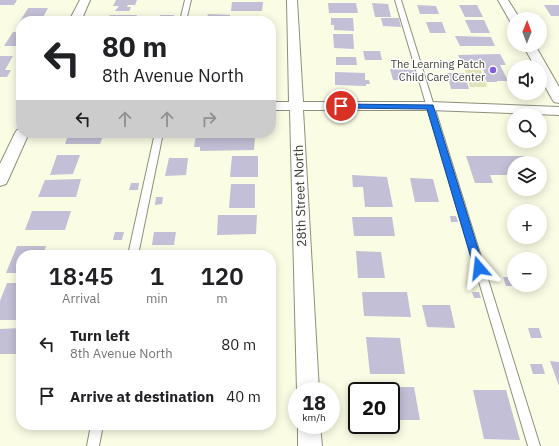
<!DOCTYPE html>
<meta charset="utf-8">
<style>
body{margin:0;font-family:"IBM Plex Sans",sans-serif;background:#f2f2f2;color:#202124;height:100vh;display:flex;flex-direction:column;font-size:15px;white-space:nowrap}
*{box-sizing:border-box;margin:0}
p{font-size:13px;color:#757577}
.icon{flex:none;width:22px;height:22px;fill:none;stroke:currentColor;stroke-width:2;stroke-linecap:round;stroke-linejoin:round}
.map{position:relative;flex:1;overflow:hidden}
.sheet{position:absolute;left:16px;top:250px;width:260px;height:180px;display:flex;flex-direction:column;background:#fff;border-radius:16px;box-shadow:0 2px 10px #0003}
.sheet>*{flex:none}
.hud{position:absolute;left:16px;top:16px;width:260px;height:122px;border-radius:16px;box-shadow:0 2px 10px #0003;background:#fff;color:#202124;overflow:hidden}
.needle{width:26px;rotate:1deg}
.tools{position:absolute;left:507px;top:12px;display:grid;gap:8px}
.tools a{display:grid;place-items:center;width:40px;height:40px;border-radius:50%;background:#fff;box-shadow:0 2px 10px #0003;font-size:20px}
.speed{position:absolute;left:288px;top:382px;display:flex;gap:8px;font-size:20px;font-weight:700;text-align:center}
.speed>*{display:grid;place-content:center;width:52px;height:52px;border-radius:50%;background:#fff;box-shadow:0 2px 10px #0003;line-height:1}
.speed small{font-size:10px;font-weight:400}
.speed .limit{border:2px solid #111;border-radius:6px;background:#fff;color:#111}
.pin{position:absolute;display:grid;place-items:center;width:34px;height:34px;color:#fff;margin:-17px;border:2px solid #fff;border-radius:50%;box-shadow:0 1px 4px #0007}
.me{position:absolute;width:44px;margin:-22px;rotate:343deg;stroke-linejoin:round;filter:drop-shadow(0 0 3px #0008)}
.turn{display:flex;align-items:center;gap:14px;height:84px;padding:0 20px;font-size:18px}
.turn .icon{width:52px;height:52px;stroke-width:2.5}
.turn b{display:block;font-size:28px;line-height:34px}
.lanes{display:flex;align-items:center;height:38px;padding:0 20px;background:#0003;justify-content:center;gap:20px;direction:ltr}
.lanes .off{opacity:.35}
.eta{display:flex;justify-content:space-evenly;align-items:center;height:68px;text-align:center}
.eta b{font-size:24px;font-weight:600;line-height:28px}
ul{padding:0;list-style:none}
li{display:flex;align-items:center;gap:12px;height:52px;padding:0 20px}
li div{flex:1}
li b{display:block;font-size:15px}
li em{font-style:normal}
.map>svg:first-child{display:block}
</style>
<div class="map">
<svg width="559" height="446" viewBox="0 0 559 446">
<rect width="100%" height="100%" fill="#fafce4"/>
<path fill="#e0e3b9" d="M465,70H481L487,87H470Z"/>
<path fill="#c3bfd6" d="M0,0H17L14,5H0Z
M116,0H137L135,5H128L127,7H131L129,11H115L119,6H113Z
M232,2H263L262,11H231Z
M328,3H356L358,13H329Z
M372,3L388,4L391,17H375Z
M417,5L436,6L439,14H420Z
M459,5H477L483,17H465Z
M544,5H559V16H551Z
M28,8H48L41,21H21V26H17Z
M208,14L230,15L229,21H206Z
M110,15H137L135,21H107Z
M160,15H174L173,21H159Z
M331,18H353L354,31L334,30V25H331Z
M381,18H399L401,27L383,26Z
M465,20H484L490,33H471Z
M426,22H442L446,33H430Z
M13,32H21V46H4Z
M333,34H353L354,49L334,48Z
M455,36L491,37L495,46H460Z
M363,51H380L382,60H365Z
M500,54L506,65H500L508,81H497V82H487L484,76H486L481,65H462L458,55Z
M0,56H13L5,70H11L7,77H0Z
M336,57H356L357,65H336Z
M390,69L414,70L417,81L393,80Z
M335,72L365,73V80H369L370,84H366V86L335,85Z
M447,73H464L469,89H451Z
M69,133H104L100,144H65Z
M227,134L255,136L254,150L200,151V147H194L196,135L227,136Z
M57,155H80L73,174L50,175Z
M232,156H258V177H230Z
M466,156H529L532,163H514V175H490L493,183H475Z
M169,158H188L186,175L165,176Z
M352,175L387,177L393,207H365L363,187H353Z
M410,178L433,179L439,202H415Z
M81,179L76,197H38L45,180Z
M131,183H139L138,190H129Z
M231,184H255V208H229Z
M156,197H163L162,204L155,205Z
M32,211H71L65,230H25Z
M218,215H257L256,234L217,235Z
M450,216H456L458,222H451Z
M352,217H392L395,236H354Z
M115,232H124L122,240H113Z
M154,232H176L174,245H152Z
M17,246H46L43,255H21V273H6Z
M214,250H257L256,255H214Z
M356,251L381,252L385,278H358Z
M503,277H513L514,286H506Z
M7,283H21V320H0V301Z
M362,292H407L411,317L364,316Z
M472,292H479L481,298H474Z
M422,305H450L455,328L427,327Z
M21,328V347L19,354H0V329Z
M528,328H539L542,338H531Z
M366,337L400,338L405,374H370Z
M550,361L559,362V386Z
M530,364H542L545,374H533Z
M374,387H414L420,420H391V391H374Z
M473,390H506L520,440L484,439Z"/>
<g fill="none" stroke-linecap="round" stroke-linejoin="round">
<g stroke="#8e907a" stroke-width="2">
<path id="lane" d="M185,0H191L186,21H180Z
M395,0H401L540,446H528Z
M155,133H163L138,255H128Z
M91,425H103L99,446H87Z"/>
</g>
<g stroke="#8e907a" stroke-width="2">
<path id="street" d="M80,0H90L81,21H69Z
M287,0H297L303,102H430L559,107V115L430,110H303L319,391H297L290,110H271V102H289Z
M498,0H508L520,19H514V22L510,21Z
M523,45H535L559,87V103L554,102L552,99L540,77V67H535Z
M21,129V133H29L8,180L6,184L0,186V164L15,133L17,130Z
M298,425H320L322,446H298Z"/>
</g>
<use href="#lane" fill="#fff" fill-rule="evenodd"/>
<use href="#street" fill="#fff" fill-rule="evenodd"/>
</g>
<path fill="#1a73e8" stroke="#114b97" d="M338,104L433,105L484,268L482,271H475L474,268L427,109L341,108H338Z"/>
<circle fill="#835fda" stroke="#fff" stroke-width="1.5" cx="493" cy="70" r="4"/>
<g text-anchor="middle" dominant-baseline="central" stroke-width="3" stroke-linejoin="round" paint-order="stroke">
<g font-size="11" fill="#3c3d33" stroke="#fff" text-anchor="end">
<text x="485" y="64">The Learning Patch<tspan x="485" dy="13">Child Care Center</tspan></text>
</g>
<g font-size="13" fill="#3c3d33" stroke="#fff">
<text transform="translate(300 196) rotate(-92)">28th Street North</text>
</g>
</g>
</svg>
<div class="tools">
<a><svg class="needle" viewBox="-14 -14 28 28"><path d="M0-13l5 13h-10z" fill="#e53935"/><path d="M0 13l5-13h-10z" fill="#757577"/></svg></a>
<a><svg class="icon" aria-label="sound" viewBox="0 0 24 24"><path d="M4 9h4l5-4v14l-5-4H4zM17 9q2 3 0 6"/></svg></a>
<a><svg class="icon" aria-label="search" viewBox="0 0 24 24"><circle cx="10" cy="10" r="6"/><path d="M15 15l6 6"/></svg></a>
<a><svg class="icon" aria-label="layers" viewBox="0 0 24 24"><path d="M12 4l9 5-9 5-9-5zM3 14l9 5 9-5"/></svg></a>
<a>+</a>
<a>−</a>
</div>
<div class="speed"><div>18<small>km/h</small></div><div class="limit">20</div></div>
<div class="pin" style="left:341px;top:106px;background:#d93025"><svg class="icon" aria-label="arrive" viewBox="0 0 24 24"><path d="M6 21V4h12l-3 4 3 4H6"/></svg></div>
<svg class="me" style="left:479px;top:268px" viewBox="-20 -20 40 40"><path d="M0-17L14 15 0 8-14 15z" fill="#1a73e8" stroke="#fff" stroke-width="4"/></svg>
<div class="hud">
<div class="turn"><svg class="icon" aria-label="left" viewBox="0 0 24 24"><path d="M17 20v-9H6M10 6l-5 5 5 5"/></svg><div><b>80 m</b>8th Avenue North</div></div>
<div class="lanes"><svg class="icon" aria-label="left" viewBox="0 0 24 24"><path d="M17 20v-9H6M10 6l-5 5 5 5"/></svg><svg class="icon off" aria-label="ahead" viewBox="0 0 24 24"><path d="M12 20V5M6 11l6-6 6 6"/></svg><svg class="icon off" aria-label="ahead" viewBox="0 0 24 24"><path d="M12 20V5M6 11l6-6 6 6"/></svg><svg class="icon off" aria-label="right" viewBox="0 0 24 24"><path d="M7 20v-9h11M14 6l5 5-5 5"/></svg></div>
</div>
<section class="sheet">
<div class="eta">
<div><b>18:45</b><p>Arrival</p></div>
<div><b>1</b><p>min</p></div>
<div><b>120</b><p>m</p></div>
</div>
<ul>
<li><svg class="icon" aria-label="left" viewBox="0 0 24 24"><path d="M17 20v-9H6M10 6l-5 5 5 5"/></svg><div><b>Turn left</b><p>8th Avenue North</p></div><em>80 m</em></li>
<li><svg class="icon" aria-label="arrive" viewBox="0 0 24 24"><path d="M6 21V4h12l-3 4 3 4H6"/></svg><div><b>Arrive at destination</b></div><em>40 m</em></li>
</ul>
</section>
</div>
